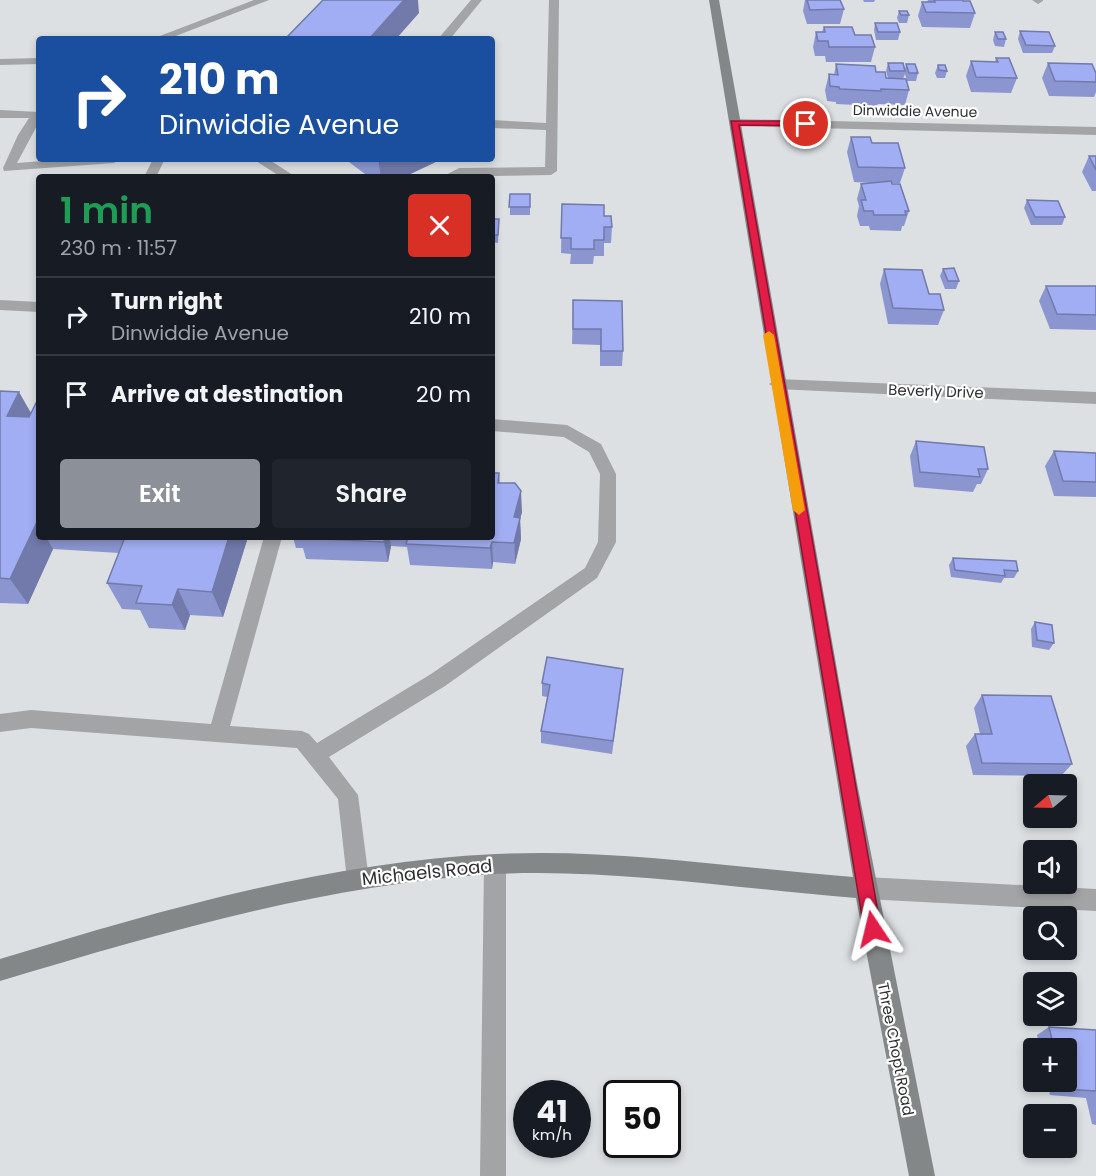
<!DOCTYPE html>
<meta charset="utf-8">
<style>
body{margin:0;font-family:Poppins,sans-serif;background:#20242c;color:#f1f3f6;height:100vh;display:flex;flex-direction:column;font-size:22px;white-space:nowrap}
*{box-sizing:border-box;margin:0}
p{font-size:20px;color:#9ea1a6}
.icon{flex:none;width:33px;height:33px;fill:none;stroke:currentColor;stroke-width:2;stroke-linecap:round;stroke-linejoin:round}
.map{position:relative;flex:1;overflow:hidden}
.drawer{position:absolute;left:36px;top:174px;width:459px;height:366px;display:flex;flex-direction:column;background:#171b24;border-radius:6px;box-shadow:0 3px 9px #0003}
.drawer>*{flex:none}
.banner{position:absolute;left:36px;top:36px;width:459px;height:126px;border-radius:6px;box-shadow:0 3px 9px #0003;background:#1a4fa0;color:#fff;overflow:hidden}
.needle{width:39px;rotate:251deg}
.fabs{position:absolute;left:1023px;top:774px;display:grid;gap:12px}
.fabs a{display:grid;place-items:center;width:54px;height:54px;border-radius:6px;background:#171b24;box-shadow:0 3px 9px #0003;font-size:30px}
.speed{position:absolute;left:513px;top:1080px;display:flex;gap:12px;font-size:30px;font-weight:700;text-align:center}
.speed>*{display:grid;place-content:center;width:78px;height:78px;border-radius:50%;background:#171b24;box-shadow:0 3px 9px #0003;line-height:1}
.speed small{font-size:15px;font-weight:400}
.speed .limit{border:3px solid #111;border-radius:9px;background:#fff;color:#111}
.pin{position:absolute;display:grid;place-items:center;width:51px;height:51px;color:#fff;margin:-26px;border:3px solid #fff;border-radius:50%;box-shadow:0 2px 6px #0007}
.me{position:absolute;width:66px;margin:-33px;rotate:350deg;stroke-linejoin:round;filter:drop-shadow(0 0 4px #0008)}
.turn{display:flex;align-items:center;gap:21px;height:126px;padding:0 24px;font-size:27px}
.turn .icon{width:78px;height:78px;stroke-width:2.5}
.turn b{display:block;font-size:42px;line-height:51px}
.round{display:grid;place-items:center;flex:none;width:63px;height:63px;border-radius:6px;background:#20242c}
.head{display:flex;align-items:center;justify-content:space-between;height:102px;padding:0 24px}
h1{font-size:36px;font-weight:600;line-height:45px;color:#1e9e55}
.primary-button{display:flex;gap:12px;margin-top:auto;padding:12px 24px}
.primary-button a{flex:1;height:69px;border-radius:6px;background:#8c9099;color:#fff;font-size:24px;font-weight:600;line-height:69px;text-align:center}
.primary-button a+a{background:#20242c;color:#f1f3f6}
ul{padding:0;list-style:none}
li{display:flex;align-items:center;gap:18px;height:78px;padding:0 24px;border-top:2px solid #363941}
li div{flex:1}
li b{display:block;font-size:22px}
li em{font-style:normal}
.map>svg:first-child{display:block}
</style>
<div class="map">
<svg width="1096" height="1176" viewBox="0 0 1096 1176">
<rect width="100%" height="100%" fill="#dce0e3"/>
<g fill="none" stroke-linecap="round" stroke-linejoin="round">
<path fill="#a2a4a5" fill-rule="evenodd" d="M471,0H482L450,39H438Z
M549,0H559L557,171L551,175L442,177L459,168L545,167L546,130L492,128V120L546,123Z
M0,110L39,112V122L17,163L69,159H120L114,163L4,171L3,168L18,135L29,118H0Z
M153,159H165L156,177H144Z
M253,159H268L296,177H281Z
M0,300L39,302V312L0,310Z
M492,419L567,425L601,444L616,474V542L597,578L445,686L329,757L358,795L369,880L366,887L358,890L350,887L347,880L338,799L297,748L31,728L0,732V714L31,710L211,724L264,537H282L230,726L302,731L309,734L317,743L431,674L585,568L598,542L600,474L589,452L564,437L492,431Z
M495,854L503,857L506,864V1176H480L484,864L487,857Z"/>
<path fill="#a2a4a5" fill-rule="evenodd" d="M254,0H269L168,39H152Z
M1032,0H1043V1L1038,4Z
M39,58V64L0,65V59Z
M734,119L1096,127V135L730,126V120Z
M777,379L1096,392V404L777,389L769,384Z
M865,877L1096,889V911L865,899L857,895L854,888L857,881Z"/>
<path fill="#848788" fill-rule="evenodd" d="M709,0H719L857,783L935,1176H909L856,898C739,889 612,868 495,874C326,884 161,933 0,981V959C161,910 326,862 496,854C614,848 735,868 853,877Z"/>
</g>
<path fill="#8b96d1" d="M805,0H840L844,9L840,24H807L803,11Z
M863,0H875L874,2H864Z
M928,0H963L975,13L970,28L922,27L918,16L922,2H927Z
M899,11L909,15L907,23H899L897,18Z
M875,23L900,32L898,40H876L874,30Z
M824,27L855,35L875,47L871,62H826L825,56H815L813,47L816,32H822Z
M1020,31L1055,46L1052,53H1023L1018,39Z
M995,32L1006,39L1004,47L995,46L993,40Z
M996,58L1017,78L1011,93L971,92L966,76L971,61L995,62Z
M888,63L905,69L906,64L918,73L916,81H907L905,74L903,79L909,90L905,105L878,104L877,106L836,104V102L827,101L825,90L829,74L834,75L836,64L876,72L888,78L886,71Z
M1048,63L1096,73V92L1094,97L1049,96L1042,78Z
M938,65L947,71L945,78H937L935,73Z
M851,137L872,143L905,168L900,183H892L909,211L904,226H902L901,231L870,230L869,226H860L857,216L859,206L857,199L861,184L871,183L854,182L847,152Z
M1089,156H1096V191H1092L1082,172Z
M345,159H442L404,177H369Z
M510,194H530V215H510Z
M1027,200L1065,217L1062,225H1031L1024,208Z
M562,204L604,216L612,227L611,243H604V256H594L593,264H570L571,254L561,253Z
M492,219H499L498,243L492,242Z
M884,269L929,294L944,310L938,325L888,324L880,284Z
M943,269L959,281L956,289H945L940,276Z
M1046,286H1096V330L1050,329L1039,301Z
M573,300L623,351L622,366H600V345L572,344Z
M0,391L31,413L39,397V537H248L223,617L190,615L185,630L149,628L140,610L122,609L107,583L119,553L53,549L28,604L0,603Z
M916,441L988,469L981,484H977L973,492L914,487L910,456Z
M1054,451L1096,453V497L1054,496L1045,466Z
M499,473L500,483L522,512L520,519L521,539L515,564L493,562L492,569L410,565L407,547L391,546L388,562L306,559L303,548H296L293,537H492Z
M953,558L1018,571L1014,578H1004L1001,583L951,577L949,565Z
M1035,622L1054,643L1049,650L1032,647L1031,629Z
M622,682L612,754L541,743V731L547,697L542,696V683Z
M982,695L1072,764L1061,776L973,775L966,746L975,734H980L974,708Z
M1049,1027L1096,1030V1125L1092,1124L1086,1098L1050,1095L1047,1082H1066V1048H1040L1037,1035Z"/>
<path fill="#717aaa" d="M404,0H418L419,13L396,39H369Z
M378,159H442L404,177H381Z
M19,392L35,420L7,416Z
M521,491L522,512L520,519L521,539L515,564L514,517Z
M37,522L39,526V537H46L53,549L28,604L10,579Z
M229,537H248L223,617L212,592Z
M385,537H389L391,546L388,562L384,542Z
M492,542L493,562L492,569L490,548Z
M178,589L190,615L185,630L172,605Z"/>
<path fill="#a2aef3" stroke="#717aaa" stroke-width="1.5" d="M323,0H404L369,39H282L286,38Z
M807,0H840L844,9L810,10Z
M934,0H963V1H970L975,13L926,12L922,2H935Z
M899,11H907L909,15H901Z
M875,23H897L900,32H878Z
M824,27H852L855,35H871L875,47H829L828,41H818L816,32H825Z
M1020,31L1049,32L1055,46L1026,45Z
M995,32H1003L1006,39H998Z
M996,58H1009L1017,78L976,77L971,61L998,62Z
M888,63H903L905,71H890Z
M1048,63L1092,64L1096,73V82L1055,81Z
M836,64L875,66L876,72H885L886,78L906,79L909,90L881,89V91L840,89L839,87L830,86L829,74L838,75Z
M906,64H915L918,73H909Z
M938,65H945L947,71L939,70Z
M851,137H870L872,143H898L905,168L858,167Z
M1089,156H1096V170Z
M891,181L892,184H900L909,211H905L906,215H874L873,211H864L861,200H866L861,184Z
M510,194H530V207H509Z
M1027,200L1058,201L1065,217H1035Z
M562,204L604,205V216H611L612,227H604V240H594V249H571V238H561Z
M492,219H499L498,235H492Z
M954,268L959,281H948L943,269Z
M884,269L922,270L929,294H940L944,310L893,308Z
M1046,286H1096V315L1057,314Z
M573,300L622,301L623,351H601V329H573Z
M0,391L19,392L7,416L29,417L39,397V522H37L10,579L0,578Z
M916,441L984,447L988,469H978L980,477L920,472Z
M1054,451L1096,453V482L1063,481Z
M492,473H499L498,483H515L521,491L514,517L520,518L514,543L492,542L490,548L406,544L408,537H492Z
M125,537H229L212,592L178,589L172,605L136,603L142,586L107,583Z
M301,537H385L384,542L300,538Z
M953,558L1016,561L1018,571L1004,570L1005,576L955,570Z
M1035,622L1052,625L1054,643L1037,640Z
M547,657L623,669L613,741L541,731L550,685L542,683Z
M982,695L1051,696L1072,764L982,763L975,734H992Z
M1049,1027L1096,1030V1091L1062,1089L1061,1082H1066V1048H1054Z"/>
<path fill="#e11d48" stroke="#92132f" stroke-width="1.5" d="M731,121H806L810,124L806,126L739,125L881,929L879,935L873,938L867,935L864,929Z"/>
<path fill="#f59e0b" d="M769,331L774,335L805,510L799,515L793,510L763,335Z"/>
<g text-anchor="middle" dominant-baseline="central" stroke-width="4.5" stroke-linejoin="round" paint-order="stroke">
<g font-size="14" fill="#2e3031" stroke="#fff">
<text transform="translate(915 111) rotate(1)">Dinwiddie Avenue</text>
</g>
<g font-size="15" fill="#2e3031" stroke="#fff">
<text transform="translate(936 391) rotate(2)">Beverly Drive</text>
<text transform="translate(896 1049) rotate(79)">Three Chopt Road</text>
</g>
<g font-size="18" fill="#2e3031" stroke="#fff">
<text transform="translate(427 872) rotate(-6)">Michaels Road</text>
</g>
</g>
</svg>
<div class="fabs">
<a><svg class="needle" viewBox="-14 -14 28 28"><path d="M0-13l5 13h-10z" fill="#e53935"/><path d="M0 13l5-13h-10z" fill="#9ea1a6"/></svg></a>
<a><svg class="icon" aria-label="sound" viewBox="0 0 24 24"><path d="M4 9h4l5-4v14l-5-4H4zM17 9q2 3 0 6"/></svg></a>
<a><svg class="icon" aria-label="search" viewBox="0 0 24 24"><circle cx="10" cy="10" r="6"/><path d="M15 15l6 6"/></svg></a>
<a><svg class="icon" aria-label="layers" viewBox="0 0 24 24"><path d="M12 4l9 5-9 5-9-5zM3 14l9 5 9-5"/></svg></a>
<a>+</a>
<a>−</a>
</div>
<div class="speed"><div>41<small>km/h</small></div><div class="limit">50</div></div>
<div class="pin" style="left:806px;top:124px;background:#d93025"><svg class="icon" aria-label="arrive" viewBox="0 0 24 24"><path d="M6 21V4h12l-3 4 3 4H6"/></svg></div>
<svg class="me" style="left:873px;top:929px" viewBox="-20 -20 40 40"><path d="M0-17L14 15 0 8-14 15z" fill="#e11d48" stroke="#fff" stroke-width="4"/></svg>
<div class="banner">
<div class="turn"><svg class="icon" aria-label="right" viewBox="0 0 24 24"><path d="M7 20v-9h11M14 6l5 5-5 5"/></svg><div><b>210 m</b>Dinwiddie Avenue</div></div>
</div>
<section class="drawer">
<div class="head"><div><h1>1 min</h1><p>230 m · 11:57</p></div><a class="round" style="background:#d93025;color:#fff"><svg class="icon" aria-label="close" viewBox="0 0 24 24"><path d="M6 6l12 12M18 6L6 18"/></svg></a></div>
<ul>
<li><svg class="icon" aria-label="right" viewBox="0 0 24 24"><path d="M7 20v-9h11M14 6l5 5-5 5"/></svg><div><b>Turn right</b><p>Dinwiddie Avenue</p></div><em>210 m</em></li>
<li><svg class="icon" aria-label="arrive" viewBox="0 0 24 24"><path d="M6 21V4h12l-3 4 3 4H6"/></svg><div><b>Arrive at destination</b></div><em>20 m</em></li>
</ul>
<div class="primary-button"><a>Exit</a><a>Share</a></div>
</section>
</div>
